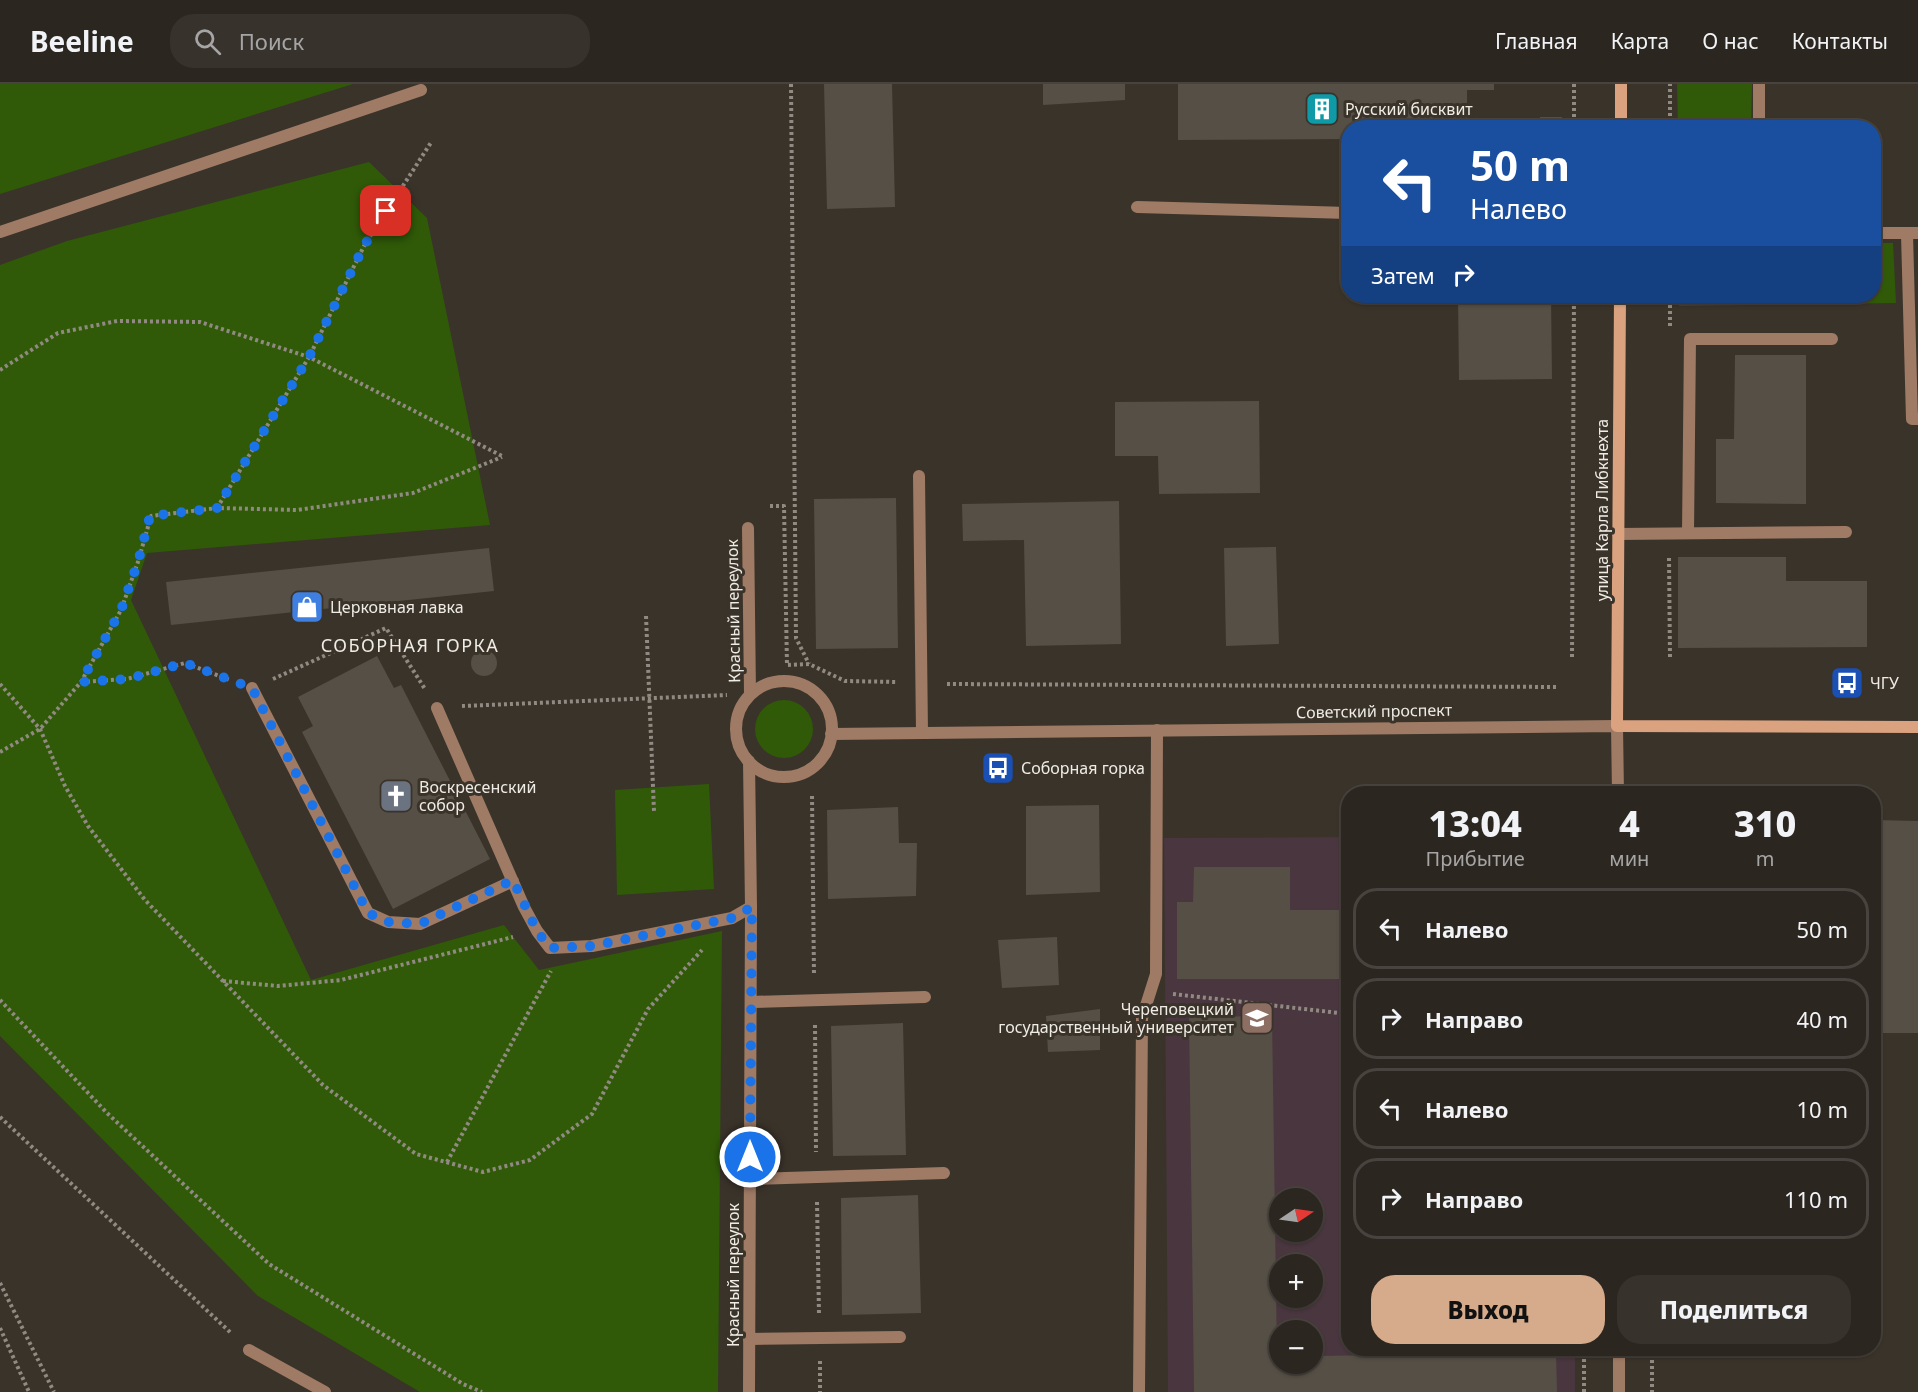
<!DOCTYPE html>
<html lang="ru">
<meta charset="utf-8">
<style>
body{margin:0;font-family:"Noto Sans",sans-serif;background:#38322d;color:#f1f3f6;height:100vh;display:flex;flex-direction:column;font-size:22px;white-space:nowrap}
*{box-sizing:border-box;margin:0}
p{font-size:20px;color:#a6a5a5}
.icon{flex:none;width:33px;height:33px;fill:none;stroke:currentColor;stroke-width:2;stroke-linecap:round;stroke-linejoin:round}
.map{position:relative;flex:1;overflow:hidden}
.sheet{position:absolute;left:1341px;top:702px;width:540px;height:570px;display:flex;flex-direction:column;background:#2c2620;border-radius:24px;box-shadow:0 2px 4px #0004,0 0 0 2px #48433e}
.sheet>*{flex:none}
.guide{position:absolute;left:1341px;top:36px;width:540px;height:183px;border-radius:24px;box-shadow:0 2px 4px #0004,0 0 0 2px #48433e;background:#1a4fa0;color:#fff;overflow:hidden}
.needle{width:39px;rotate:77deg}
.tools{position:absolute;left:1269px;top:1104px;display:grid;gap:12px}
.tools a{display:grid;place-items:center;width:54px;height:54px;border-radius:50%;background:#2c2620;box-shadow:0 2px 4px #0004,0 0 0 2px #48433e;font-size:30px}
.pin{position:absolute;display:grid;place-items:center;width:51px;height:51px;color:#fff;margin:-26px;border-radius:12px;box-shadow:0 3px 9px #0006}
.me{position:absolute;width:66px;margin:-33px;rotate:0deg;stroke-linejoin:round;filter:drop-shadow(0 0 4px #0008)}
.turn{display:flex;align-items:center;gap:21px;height:126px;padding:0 30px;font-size:27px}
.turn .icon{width:78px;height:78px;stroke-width:2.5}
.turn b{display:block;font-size:42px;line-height:51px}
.then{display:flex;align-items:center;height:57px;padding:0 30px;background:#0003;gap:12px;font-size:22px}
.eta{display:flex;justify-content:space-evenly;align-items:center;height:102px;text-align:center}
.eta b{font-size:36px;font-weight:800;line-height:42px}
.button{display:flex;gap:12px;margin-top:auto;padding:12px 30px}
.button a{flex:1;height:69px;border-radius:24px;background:#d6ab8b;color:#111;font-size:24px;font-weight:800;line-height:69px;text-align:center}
.button a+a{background:#38322d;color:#f1f3f6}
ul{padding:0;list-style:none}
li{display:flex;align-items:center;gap:18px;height:81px;margin:0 12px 9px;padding:0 18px;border:3px solid #48433e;border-radius:24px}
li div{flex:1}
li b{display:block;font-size:22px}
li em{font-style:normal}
header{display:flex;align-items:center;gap:36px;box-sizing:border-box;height:84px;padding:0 30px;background:#2c2620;border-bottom:2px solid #48433e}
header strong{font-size:28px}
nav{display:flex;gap:33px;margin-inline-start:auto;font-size:21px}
.search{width:420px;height:54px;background:#38322d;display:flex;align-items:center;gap:15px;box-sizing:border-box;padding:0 21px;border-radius:24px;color:#a6a5a5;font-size:22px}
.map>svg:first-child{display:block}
</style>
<header>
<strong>Beeline</strong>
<div class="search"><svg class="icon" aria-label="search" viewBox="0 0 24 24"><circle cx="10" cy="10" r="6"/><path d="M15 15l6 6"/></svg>Поиск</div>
<nav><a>Главная</a><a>Карта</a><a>О нас</a><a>Контакты</a></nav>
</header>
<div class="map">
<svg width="1918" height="1308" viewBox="0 0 1918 1308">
<rect width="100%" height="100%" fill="#3a332a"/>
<path fill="#49363e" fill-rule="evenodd" d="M1348,753V1264L1575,1265V1308H1168L1164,754ZM1280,1114H1312V1148H1280ZM1280,1180H1312V1214H1280ZM1280,1246H1312V1280H1280Z"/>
<path fill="#305a08" d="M0,0H353L0,110Z
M1677,0H1752L1751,43H1678Z
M369,78L427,134L490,441L147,469L131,516L311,896L504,841L539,886L722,847L718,1308H420L258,1212L0,952V181L67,157Z
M1874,159H1893L1896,219L1679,222V212H1874Z
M755 645a29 29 0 1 1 58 0a29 29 0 1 1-58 0Z
M709,700L714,805L617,811L615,706Z"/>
<path fill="#564f46" d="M824,0H892L895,123L827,125Z
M1043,0H1125V16L1043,21Z
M1178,0H1494V6H1467V44H1348V55L1178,56Z
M1540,33H1562V44H1540Z
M1458,212H1551L1552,295L1459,296Z
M1735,271H1806V420L1716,419V355H1734Z
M1259,317L1260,409L1159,410L1158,372H1115V318Z
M896,414L898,564L816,565L814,415Z
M1119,417L1121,560L1026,562L1024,456L963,457L962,420Z
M1276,463L1279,560L1226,562L1224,464Z
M489,464L494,507L171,541L166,498Z
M1678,473H1786V497H1867V563L1678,564Z
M471 579a13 13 0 1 1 26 0a13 13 0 1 1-26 0Z
M377,572L394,604L401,601L490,775L393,825L302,648L313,642L298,613Z
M1099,721L1100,808L1026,811V722Z
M898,723L899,759H917L916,812L828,815L827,726Z
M1874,736L1918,737V949H1874Z
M1194,783H1290V826H1348V895H1177V818H1193Z
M1057,853L1059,901L1002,904L998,856Z
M1100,925V966L1048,968L1046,932Z
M1272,932L1277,1272H1280V1280H1312V1272L1556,1269L1557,1308H1194L1189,933Z
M903,939L906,1071L833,1072L831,942Z
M918,1111L921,1229L842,1231L841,1114Z"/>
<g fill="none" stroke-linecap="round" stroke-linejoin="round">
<path stroke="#908a82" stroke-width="4" stroke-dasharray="3 3" stroke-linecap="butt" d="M791,0L796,554L809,580
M1574,0V44
M1670,44V0
M1670,242V212
M0,286L58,249L117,237L200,238L309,273L502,372
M770,422H784L787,581L809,580L845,597L897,598
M217,424L309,273L364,162L432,57
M1669,474L1670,573
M646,532L654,727
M1572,573L1574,212
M273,595L386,544L425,605
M81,598L127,595L185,579L230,596
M0,600L40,645L65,702L88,742L145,816L323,1001L416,1070L483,1088L530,1076L592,1030L648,925L702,866
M947,600L1558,603
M462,622L727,611
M0,668L40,645L81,598L121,526L138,478L151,432L217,424L297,426L413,409L502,373
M1583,705L1586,710
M1653,710V706
M812,712L814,891
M223,897L278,902L341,896L513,853
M1173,910L1348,930
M0,916L107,1029L269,1180L463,1300L482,1308
M815,941L816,1068
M0,1033L231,1249
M447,1078L551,887
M817,1118L819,1230
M0,1199L54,1308
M0,1244L29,1308
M1652,1264V1308
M820,1277V1308
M1584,1308V1264"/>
<path stroke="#9f7b65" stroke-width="12" d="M1759,0V44
M1137,123L1348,129
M1874,149H1918
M1907,150L1912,335H1918
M919,392L922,649
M1688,449L1690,255H1832
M1618,450L1846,448
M252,604L368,829L388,838L420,840L513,797
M437,624L524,823L537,847L550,864L592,862L732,834L751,823
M751,918L925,913
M750,1095L944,1089
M749,1255L900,1253
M249,1266L325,1308
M1139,1308L1142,934L1156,890L1157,646"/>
<path stroke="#9f7b65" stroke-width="12" d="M0,148L421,6"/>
<path stroke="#9f7b65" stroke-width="12" d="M748,444L750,610
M736 645a48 48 0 1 1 96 0a48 48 0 1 1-96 0Z
M831,650L1617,642L1618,710
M1619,1264V1308
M749,1308L751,823L749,677"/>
<path stroke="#dba27f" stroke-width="12" d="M1621,44V0
M1620,212L1617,642L1918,643"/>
</g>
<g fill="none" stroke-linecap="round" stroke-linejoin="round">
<path stroke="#1a73e8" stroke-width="10" stroke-dasharray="0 18" d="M386,127L364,162L309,273L217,424L150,432L138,478L121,526L81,598L127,595L185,579L252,604L368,829L388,838L420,840L513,796L537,847L550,864L592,862L732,834L752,823L750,1073"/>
</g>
<defs>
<g id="building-square" transform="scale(1.725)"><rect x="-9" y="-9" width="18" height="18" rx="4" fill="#0f9aa8" stroke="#3a332a"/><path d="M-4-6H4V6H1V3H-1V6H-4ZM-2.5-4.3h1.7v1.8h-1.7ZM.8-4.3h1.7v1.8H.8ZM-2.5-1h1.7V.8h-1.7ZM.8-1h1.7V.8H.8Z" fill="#fff"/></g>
<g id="shop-square" transform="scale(1.725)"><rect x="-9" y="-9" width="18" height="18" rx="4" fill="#3f7fe0" stroke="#3a332a"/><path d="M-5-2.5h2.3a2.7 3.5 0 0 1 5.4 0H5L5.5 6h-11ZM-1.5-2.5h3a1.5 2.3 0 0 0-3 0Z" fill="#fff"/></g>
<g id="bus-square" transform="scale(1.725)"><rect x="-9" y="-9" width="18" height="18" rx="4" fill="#1a4fb4" stroke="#3a332a"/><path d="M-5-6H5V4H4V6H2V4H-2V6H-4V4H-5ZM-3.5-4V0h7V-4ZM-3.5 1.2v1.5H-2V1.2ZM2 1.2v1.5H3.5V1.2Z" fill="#fff"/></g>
<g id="church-square" transform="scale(1.725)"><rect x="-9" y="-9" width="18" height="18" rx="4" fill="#6b7280" stroke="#3a332a"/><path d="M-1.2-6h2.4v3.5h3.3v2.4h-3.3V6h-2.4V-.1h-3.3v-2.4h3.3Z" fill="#fff"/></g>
<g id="university-square" transform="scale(1.725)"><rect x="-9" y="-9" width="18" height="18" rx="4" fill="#8d6e63" stroke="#3a332a"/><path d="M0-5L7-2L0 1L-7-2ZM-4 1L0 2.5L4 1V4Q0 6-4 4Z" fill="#fff"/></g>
</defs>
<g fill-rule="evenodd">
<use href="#building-square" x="1322" y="25"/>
<use href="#shop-square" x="307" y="523"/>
<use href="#bus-square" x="1847" y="599"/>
<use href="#bus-square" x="998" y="684"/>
<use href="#church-square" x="396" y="712"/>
<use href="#university-square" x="1257" y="934"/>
</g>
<g text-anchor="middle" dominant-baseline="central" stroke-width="6" stroke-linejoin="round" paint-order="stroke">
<g font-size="16" fill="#efebe5" stroke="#3a332a" text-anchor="start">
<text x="1345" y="25">Русский бисквит</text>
<text x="330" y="523">Церковная лавка</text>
<text x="1870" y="599">ЧГУ</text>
<text x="1021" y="684">Соборная горка</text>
<text x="419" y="703">Воскресенский<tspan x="419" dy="18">собор</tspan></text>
<text x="1234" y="925" text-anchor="end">Череповецкий<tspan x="1234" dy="18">государственный университет</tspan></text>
</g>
<g font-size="16" fill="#efebe5" stroke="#3a332a">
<text transform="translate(1602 426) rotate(-90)">улица Карла Либкнехта</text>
<text transform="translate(733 527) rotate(-91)">Красный переулок</text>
<text transform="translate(1374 627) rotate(-1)">Советский проспект</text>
<text transform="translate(733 1191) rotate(-90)">Красный переулок</text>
</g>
<g font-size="18" letter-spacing="1.5" fill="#efebe5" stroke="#3a332a">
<text x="410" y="561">СОБОРНАЯ ГОРКА</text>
</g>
</g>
</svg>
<div class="tools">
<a><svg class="needle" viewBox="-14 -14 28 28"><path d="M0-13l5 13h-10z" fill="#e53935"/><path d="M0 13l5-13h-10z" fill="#a6a5a5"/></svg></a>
<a>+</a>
<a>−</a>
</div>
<div class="pin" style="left:386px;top:127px;background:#d93025"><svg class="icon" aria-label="arrive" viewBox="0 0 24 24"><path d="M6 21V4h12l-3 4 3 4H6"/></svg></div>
<svg class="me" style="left:750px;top:1073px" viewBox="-20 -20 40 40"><circle r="17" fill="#1a73e8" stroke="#fff" stroke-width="3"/><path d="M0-11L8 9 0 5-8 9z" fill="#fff"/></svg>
<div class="guide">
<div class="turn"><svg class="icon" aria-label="left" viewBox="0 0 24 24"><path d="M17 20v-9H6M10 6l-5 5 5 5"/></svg><div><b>50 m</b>Налево</div></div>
<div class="then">Затем<svg class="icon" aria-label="right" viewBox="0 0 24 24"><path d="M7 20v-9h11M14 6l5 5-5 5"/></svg></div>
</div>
<section class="sheet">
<div class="eta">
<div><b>13:04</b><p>Прибытие</p></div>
<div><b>4</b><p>мин</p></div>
<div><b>310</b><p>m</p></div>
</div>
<ul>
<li><svg class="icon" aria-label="left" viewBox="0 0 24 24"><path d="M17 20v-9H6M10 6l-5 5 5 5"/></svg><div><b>Налево</b></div><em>50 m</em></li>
<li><svg class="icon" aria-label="right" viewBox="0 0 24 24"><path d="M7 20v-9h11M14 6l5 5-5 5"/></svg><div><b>Направо</b></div><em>40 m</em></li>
<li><svg class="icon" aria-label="left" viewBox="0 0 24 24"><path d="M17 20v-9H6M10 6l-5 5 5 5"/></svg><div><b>Налево</b></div><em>10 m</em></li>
<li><svg class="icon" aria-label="right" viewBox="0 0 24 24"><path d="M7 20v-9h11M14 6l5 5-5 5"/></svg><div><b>Направо</b></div><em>110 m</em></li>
</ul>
<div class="button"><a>Выход</a><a>Поделиться</a></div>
</section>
</div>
